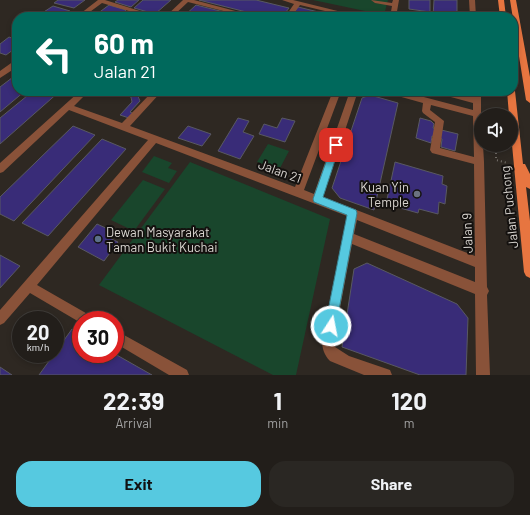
<!DOCTYPE html>
<style>
body{margin:0;font-family:Barlow,sans-serif;background:#2a2723;color:#f1f3f6;height:100vh;display:flex;flex-direction:column;font-size:15px;white-space:nowrap}
*{box-sizing:border-box;margin:0}
p{font-size:13px;color:#a2a2a2}
.icon{flex:none;width:22px;height:22px;fill:none;stroke:currentColor;stroke-width:2;stroke-linecap:round;stroke-linejoin:round}
.map{position:relative;height:375px;overflow:hidden}
.sheet{display:flex;flex-direction:column;background:#221e1a;flex:1}
.sheet>*{flex:none}
.top-card{position:absolute;left:12px;top:12px;width:506px;height:84px;border-radius:16px;box-shadow:0 2px 6px #0003,0 0 0 1px #3f3c39;background:#00695c;color:#fff;overflow:hidden}
.fabs{position:absolute;left:474px;top:108px;display:grid;gap:8px}
.fabs a{display:grid;place-items:center;width:44px;height:44px;border-radius:50%;background:#221e1a;box-shadow:0 2px 6px #0003,0 0 0 1px #3f3c39;font-size:20px}
.speed{position:absolute;left:12px;top:311px;display:flex;gap:8px;font-size:20px;font-weight:700;text-align:center}
.speed>*{display:grid;place-content:center;width:52px;height:52px;border-radius:50%;background:#221e1a;box-shadow:0 2px 6px #0003,0 0 0 1px #3f3c39;line-height:1}
.speed small{font-size:10px;font-weight:400}
.speed .limit{border:6px solid #d22;background:#fff;color:#111}
.pin{position:absolute;display:grid;place-items:center;width:34px;height:34px;color:#fff;margin:-17px;border-radius:8px;box-shadow:0 2px 6px #0006}
.me{position:absolute;width:44px;margin:-22px;rotate:11deg;stroke-linejoin:round;filter:drop-shadow(0 0 3px #0008)}
.turn{display:flex;align-items:center;gap:14px;height:84px;padding:0 16px;font-size:18px}
.turn .icon{width:52px;height:52px;stroke-width:2.5}
.turn b{display:block;font-size:28px;line-height:34px}
.eta{display:flex;justify-content:space-evenly;align-items:center;height:68px;text-align:center}
.eta b{font-size:24px;font-weight:700;line-height:28px}
.button{display:flex;gap:8px;margin-top:auto;padding:8px 16px}
.button a{flex:1;height:46px;border-radius:16px;background:#56c9e0;color:#111;font-size:16px;font-weight:700;line-height:46px;text-align:center}
.button a+a{background:#2a2723;color:#f1f3f6}
.map>svg:first-child{display:block}
</style>
<div class="map">
<svg width="530" height="375" viewBox="0 0 530 375">
<rect width="100%" height="100%" fill="#2e2822"/>
<path fill="#19462c" d="M313,0H388L384,15Z
M268,144L289,151L279,170L257,162Z
M154,156L172,163L168,168L177,171L169,183L142,172Z
M190,162L330,219L296,375H273L99,285Z
M143,180L165,189L134,231L111,220Z"/>
<path fill="#392c78" stroke="#595962" d="M58,0H85L74,8L54,3Z
M118,0H139L131,7L115,2Z
M143,0H171L155,14L134,8Z
M199,0H256L289,8L282,17H266Z
M409,0H430V12L409,9Z
M434,0H457V17H433Z
M109,5L126,10L118,17H93Z
M196,5L244,17H183Z
M53,6L70,11L62,17H36Z
M298,7L339,17H291Z
M130,11L147,16L122,17Z
M9,37L17,40V47L6,55L0,53V44Z
M17,74V91H25L0,112V87Z
M33,91H60L0,144V118Z
M113,91H140L137,94L140,101L130,112L134,114L129,118L120,115L132,102L131,97Z
M370,95L398,103L374,210L340,198L332,188L362,98Z
M238,118L249,121L243,132L254,136L240,159L218,151Z
M282,118L295,121L285,142L259,134L264,124L277,128Z
M420,118L431,121L434,124L433,128L458,134L455,151L441,147L442,139L432,136L431,143L416,138Z
M73,126L95,135L14,221L0,214V197Z
M188,126L211,134L202,146L178,138Z
M102,139L126,149L48,236L22,223Z
M395,162L443,176L442,184L447,186L445,204L439,202L438,214L419,209L418,213L386,204Z
M97,224L110,230L105,236L118,242L104,261L78,247Z
M0,255L20,266L0,288Z
M367,263L457,304L468,318L466,375H420L342,347L354,269Z
M72,329L81,335V354H115L152,375H39Z
M0,367L12,375H0Z"/>
<g fill="none" stroke-linecap="round" stroke-linejoin="round">
<path stroke="#746f69" stroke-width="2" stroke-dasharray="1 3" stroke-linecap="butt" d="M496,145V160L508,163
M500,145L507,147"/>
<path fill="#895239" fill-rule="evenodd" d="M98,0H105L159,17H149L102,3L83,17H76Z
M183,0H194L258,17H247L188,2L172,17H165Z
M282,0H293L362,17H350L300,5L291,17H285L294,4Z
M371,0L392,3L393,0H399L396,17H390L392,6L375,3Z
M469,0H475L476,17H470Z
M14,61H17V67L0,78V71Z
M80,91H89L74,106L122,123L153,91H162L130,126L295,187L333,91H341L304,190L314,194L350,91H358L323,197L475,256L474,164L432,153L430,150L435,122L423,113L422,111L423,103L387,93L386,91H401L473,110V103L436,93L435,91H450L473,97V91H481V145H483L484,162L487,287L489,291L487,295L490,375H476L475,294L352,244L334,340L335,347L349,356L390,370L392,375H364L330,361C324,355 322,348 322,340L347,216L156,143L37,285L91,316L93,320H81V323L30,293L4,323L0,325V310L148,140L69,110L3,172L0,173V163ZM431,105L473,116L474,157L440,148L444,121L430,110ZM357,220L475,267V282L354,234Z
M115,330L187,370L189,375H169L115,343Z"/>
<path fill="#e77540" fill-rule="evenodd" d="M498,0H504L506,17H500Z
M510,0H516L530,77V103L526,100Z
M513,89L515,91L523,164H525L530,174V189L526,187L530,221V278L526,276L524,272L511,134V115H509L507,91H513Z"/>
</g>
<path fill="#56c9e0" stroke="#388392" d="M336,142L340,145L323,197L356,210L357,213L336,326L335,330L331,331L327,330L325,326L347,215L314,202L313,199L332,145Z"/>
<circle fill="#6b7280" stroke="#14110f" stroke-width="1.5" cx="417" cy="194" r="4"/>
<circle fill="#5c6f8a" stroke="#14110f" stroke-width="1.5" cx="98" cy="239" r="4"/>
<g text-anchor="middle" dominant-baseline="central" stroke-width="4" stroke-linejoin="round" paint-order="stroke">
<g font-size="13" fill="#dad6d1" stroke="#14110f">
<text transform="translate(280 171) rotate(20)">Jalan 21</text>
<text transform="translate(509 207) rotate(-96)">Jalan Puchong</text>
<text transform="translate(467 233) rotate(-92)">Jalan 9</text>
</g>
<g font-size="13" fill="#dad6d1" stroke="#14110f" text-anchor="end">
<text x="409" y="187">Kuan Yin<tspan x="409" dy="15">Temple</tspan></text>
<text x="106" y="232" text-anchor="start">Dewan Masyarakat<tspan x="106" dy="15">Taman Bukit Kuchai</tspan></text>
</g>
</g>
</svg>
<div class="fabs">
<a><svg class="icon" aria-label="sound" viewBox="0 0 24 24"><path d="M4 9h4l5-4v14l-5-4H4zM17 9q2 3 0 6"/></svg></a>
</div>
<div class="speed"><div>20<small>km/h</small></div><div class="limit">30</div></div>
<div class="pin" style="left:336px;top:145px;background:#d93025"><svg class="icon" aria-label="arrive" viewBox="0 0 24 24"><path d="M6 21V4h12l-3 4 3 4H6"/></svg></div>
<svg class="me" style="left:331px;top:326px" viewBox="-20 -20 40 40"><circle r="17" fill="#56c9e0" stroke="#fff" stroke-width="3"/><path d="M0-11L8 9 0 5-8 9z" fill="#fff"/></svg>
<div class="top-card">
<div class="turn"><svg class="icon" aria-label="left" viewBox="0 0 24 24"><path d="M17 20v-9H6M10 6l-5 5 5 5"/></svg><div><b>60 m</b>Jalan 21</div></div>
</div>
</div>
<section class="sheet">
<div class="eta">
<div><b>22:39</b><p>Arrival</p></div>
<div><b>1</b><p>min</p></div>
<div><b>120</b><p>m</p></div>
</div>
<div class="button"><a>Exit</a><a>Share</a></div>
</section>
